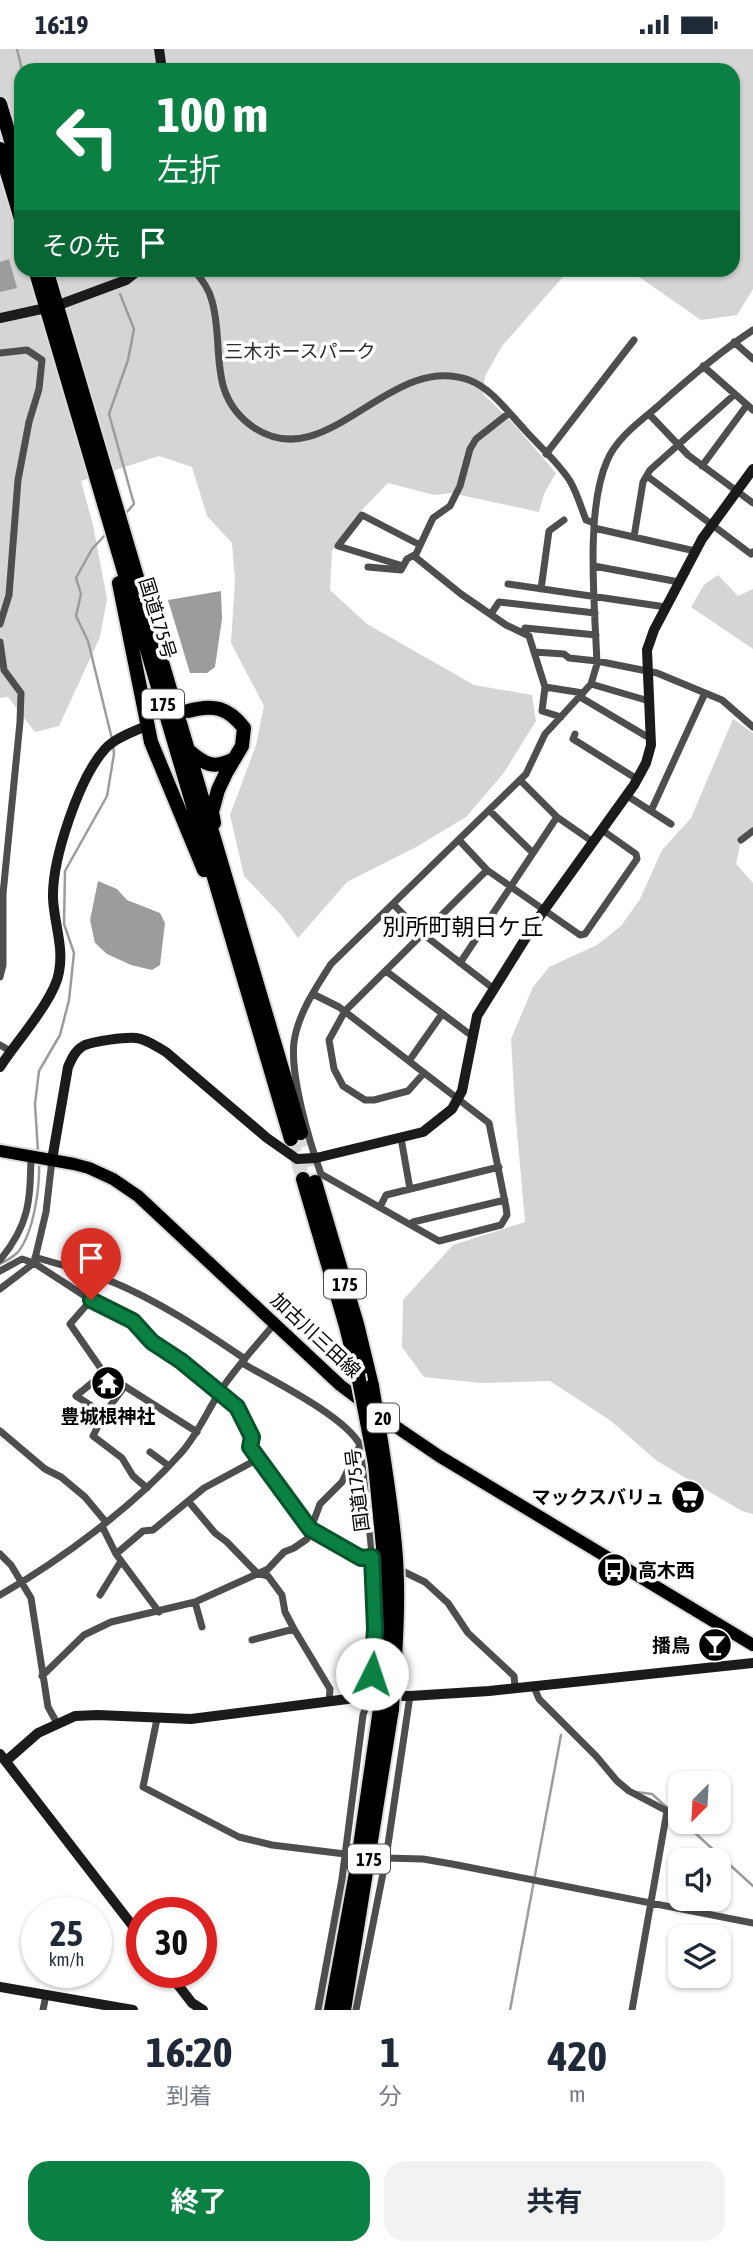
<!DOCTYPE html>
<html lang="ja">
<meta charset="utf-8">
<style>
body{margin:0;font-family:"Asap Condensed","Noto Sans JP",sans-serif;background:#f2f2f3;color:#1f2937;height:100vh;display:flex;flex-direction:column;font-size:26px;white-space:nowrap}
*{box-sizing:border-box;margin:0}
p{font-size:23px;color:#747a83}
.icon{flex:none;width:38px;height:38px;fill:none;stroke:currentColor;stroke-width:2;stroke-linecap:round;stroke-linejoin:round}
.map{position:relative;height:1961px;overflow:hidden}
.details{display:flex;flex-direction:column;background:#fff;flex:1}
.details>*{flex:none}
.banner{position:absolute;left:14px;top:14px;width:726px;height:214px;border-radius:21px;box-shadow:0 2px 5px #0004;background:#0b8043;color:#fff;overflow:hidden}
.needle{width:46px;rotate:204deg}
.fabs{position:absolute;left:668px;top:1722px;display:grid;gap:14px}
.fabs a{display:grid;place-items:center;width:63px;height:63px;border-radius:14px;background:#fff;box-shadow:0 2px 5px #0004;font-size:35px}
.speed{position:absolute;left:21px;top:1848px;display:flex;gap:14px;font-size:35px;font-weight:700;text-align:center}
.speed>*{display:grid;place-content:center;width:91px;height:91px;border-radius:50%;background:#fff;box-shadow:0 2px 5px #0004;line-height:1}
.speed small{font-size:18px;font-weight:400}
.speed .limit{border:10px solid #d22;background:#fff;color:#111}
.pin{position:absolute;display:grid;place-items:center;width:60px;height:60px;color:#fff;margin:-72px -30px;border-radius:50% 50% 50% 0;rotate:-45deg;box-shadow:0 0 7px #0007}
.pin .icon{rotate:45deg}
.me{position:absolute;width:77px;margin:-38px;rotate:4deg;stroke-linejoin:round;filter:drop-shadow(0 0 5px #0008)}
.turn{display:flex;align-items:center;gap:24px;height:147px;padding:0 28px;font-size:32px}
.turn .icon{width:91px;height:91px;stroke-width:2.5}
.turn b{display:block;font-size:49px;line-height:60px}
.then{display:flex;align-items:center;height:66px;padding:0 28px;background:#0003;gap:14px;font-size:26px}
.eta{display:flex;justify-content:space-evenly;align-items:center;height:119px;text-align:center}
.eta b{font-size:42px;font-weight:700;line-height:49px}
.button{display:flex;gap:14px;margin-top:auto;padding:14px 28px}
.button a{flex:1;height:80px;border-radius:21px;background:#0b8043;color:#fff;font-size:28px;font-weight:700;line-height:80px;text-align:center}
.button a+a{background:#f2f2f3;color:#1f2937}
.status{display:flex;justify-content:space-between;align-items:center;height:49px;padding:0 35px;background:#fff;direction:ltr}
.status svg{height:19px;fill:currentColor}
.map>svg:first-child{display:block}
</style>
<div class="status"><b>16:19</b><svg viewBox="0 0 49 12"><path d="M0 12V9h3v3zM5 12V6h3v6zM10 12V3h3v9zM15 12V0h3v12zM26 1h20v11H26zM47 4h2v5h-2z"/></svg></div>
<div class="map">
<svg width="753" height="1961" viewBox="0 0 753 1961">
<rect width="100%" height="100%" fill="#fff"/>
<path fill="#d5d5d5" d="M0,0H753V240L737,266L701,271L629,221L733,220V21H21V220L569,221L502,297L485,327L483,345L512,373L556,424L544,445L539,463L451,444L434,446L388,434L361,462L332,502L330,541L367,575L474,636L532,646L536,672L503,725L466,768L418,797L347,833L298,889L281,866L244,827L230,766L256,696L264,657L231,594L235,531L232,494L207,467L192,418L159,407L81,432L93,476L107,550L100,588L59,677L35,683L8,648L0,649Z
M718,526L738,547L753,540V600L691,558L704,536Z
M733,670L753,684V779L741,791L736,815L753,834V1465L742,1462L657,1412L611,1372L550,1332L481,1334L424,1328L402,1298L403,1251L453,1196L525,1173L515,1060L511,990L533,938L549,918L597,896L621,877L640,850L662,801L691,769Z"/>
<path fill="#9c9c9c" d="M9,210L17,239L0,243V213Z
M221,542L222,570L215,618L207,624H190L168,551Z
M98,832L117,840L127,851L160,864L165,874L160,916L152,921L131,916L107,905L95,894L90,871Z"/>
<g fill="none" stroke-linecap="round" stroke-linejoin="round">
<path stroke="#9c9c9c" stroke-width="2.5" d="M17,0L22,21
M109,220L112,227
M120,245L134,280L128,311L109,365L134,455L125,465
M106,485L92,500L76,529L81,545L76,567L88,592L112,690
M38,1103L35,1055L39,1022L60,986L69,951L74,904L64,875L65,822L107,747L114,705L113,696
M0,1215C6,1212 13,1208 18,1203C34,1183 40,1138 39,1113
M636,1743L652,1745L681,1771
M683,1773L753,1837
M510,1961L561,1686"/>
<path stroke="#d9d9d9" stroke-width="14" stroke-dasharray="14 7" stroke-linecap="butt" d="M301,1084L315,1133
M291,1090L303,1130"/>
<g stroke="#dbdbdb" stroke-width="16">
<path id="primary" d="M0,1102L74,1115L89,1119L113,1130L138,1147L340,1336L389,1373L439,1407L753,1596"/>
</g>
<g stroke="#dbdbdb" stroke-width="18">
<path id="highway" d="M0,55L21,125
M0,100L21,170
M35,220L291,1090
M46,220L301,1084
M119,534L151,693L204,821
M188,662C213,655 228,658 244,679L242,697L226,724L218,741L212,763L214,774
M188,701C204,715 214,721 234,710
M303,1130L346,1277L358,1326
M315,1133L357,1275L372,1337
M331,1961L357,1818L380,1660
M344,1961L392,1660"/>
</g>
<path stroke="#4e4e4e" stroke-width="7" d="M193,220C201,230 209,239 212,252C225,297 206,345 253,378C327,429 389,302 469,331C491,339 508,363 524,380C539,397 558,413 570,432C577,444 581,458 586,471L594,474
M734,293L753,310
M0,304L27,301L42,311L39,340L29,373L18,431L9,546L0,575
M703,317L753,361
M649,365L688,406L753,454
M546,405L634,291
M702,417L747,356
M647,427L751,505L753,503
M594,479L695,502
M634,488L643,433L650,421L735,345
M414,507L461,545L506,576L529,587L545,638L542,662L561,668
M403,517L338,497L362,466L420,496
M594,517L679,533
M368,518L401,521L407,510L416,505L433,469L450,457L460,437L470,400L476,390L509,364
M508,535L666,558
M541,540L549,482L564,471
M491,565L499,553L595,564
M523,584L525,579L596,586
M0,593L4,621L21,644L20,673L3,845V916L0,928
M534,603L564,605L569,609L597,612L657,624L722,651L753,678
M591,635L649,652
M545,638L583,644
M580,648L646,687H650
M575,685L573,690L637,730
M520,731L557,768L593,793
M626,746L671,775
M489,761L533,804
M651,762L705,644
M459,791L487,821L580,886L585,885L637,810L636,805L602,781
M741,791L753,782
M393,855L423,885L494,940
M460,914L557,768
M386,922L468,984L474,985
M313,945L339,958L489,1074L506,1158L507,1166L501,1176L439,1192L321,1125C309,1092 290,1026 294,993C298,965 316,938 331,915L526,725L545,685L591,635L597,615C595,559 585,462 607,412C616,390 639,373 657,358C688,330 718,304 753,281
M0,996L10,1002
M409,1012L442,965
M424,1024L408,1042L374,1051H365L343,1037L334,1020L329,991L345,962L487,821
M401,1089L410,1140
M380,1158L386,1146L499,1118
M411,1176L413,1173L505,1151
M35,1208C59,1216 85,1221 108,1231C157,1251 201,1280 245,1310
M0,1211C30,1175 30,1151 31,1107
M0,1222L22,1210L34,1214L91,1251L70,1275L104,1324L197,1383
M0,1240L34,1214L46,1163L52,1111
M91,1251L133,1272L152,1293L181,1312L237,1358L252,1388L250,1398L310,1480L361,1509L372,1508L375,1511
M242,1314C271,1331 345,1367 360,1396C367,1467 390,1601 363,1666L342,1830L318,1961
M104,1324L76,1347L104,1365
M125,1337L104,1365L93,1387L122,1409L133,1427L147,1439
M0,1382L45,1420L61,1428L85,1448L105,1472
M150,1403L169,1417
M189,1453L215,1484L227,1493L257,1524L268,1527L282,1546L285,1563L294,1580L330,1640L329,1653
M102,1477L116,1505L159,1563
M0,1505L11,1516L31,1549L48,1658L57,1674
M116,1505L143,1482L153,1481L204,1439L258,1410
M396,1519L425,1533L448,1554L468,1584L514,1627L515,1638
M0,1546C61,1511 134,1457 181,1404C198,1385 207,1362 221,1341C237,1317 257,1296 275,1274
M100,1546L121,1512
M195,1553L202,1578
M252,1591L294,1580
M42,1627L84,1586L111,1573L195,1553L268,1520L284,1503L294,1499L307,1490L320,1455L342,1433L360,1396
M534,1638L539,1650L596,1707L617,1732L629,1742L667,1762L632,1961
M157,1670L143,1738L239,1788L272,1796L345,1805
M385,1809L423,1810L452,1815L753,1874
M43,1961L46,1946
M356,1961L386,1809L410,1647"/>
<path stroke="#1b1b1b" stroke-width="10" d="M159,0L162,21
M56,257L126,231L140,220
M0,269L46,259
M0,1018C16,993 55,950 59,923C64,898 54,874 53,849C52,810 79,729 105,700C115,689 133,683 146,677
M52,1111L68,1018C72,1009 76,1000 85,996C95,992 125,988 136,989C147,990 157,998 166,1003L267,1089L297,1110L316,1109L423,1083L452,1060L462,1042L477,967L537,871L634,736L646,714L651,696L647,601L654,581L702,490L753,420
M0,1705L142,1889
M6,1712L38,1684L75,1667L98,1666L191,1670L371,1647H410L489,1642L753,1614
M168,1923L192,1954L203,1961
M0,1938L133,1961"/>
<use href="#primary" stroke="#000" stroke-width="12"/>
<use href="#highway" stroke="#000" stroke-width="14"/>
<g stroke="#dbdbdb" stroke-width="18" stroke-linecap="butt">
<path id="highway-bridge" d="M358,1326L375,1415L383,1498L386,1575L380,1660
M372,1337C381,1390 390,1444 395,1497C400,1551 395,1606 392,1660"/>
</g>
<use href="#highway-bridge" stroke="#000" stroke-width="14"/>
</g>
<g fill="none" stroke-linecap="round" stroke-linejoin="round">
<g stroke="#07532c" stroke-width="18">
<path id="route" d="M91,1251L133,1272L152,1293L181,1312L237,1358L252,1388L250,1398L310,1480L361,1509L372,1508L375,1580L372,1625"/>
</g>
<use href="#route" stroke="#0b8043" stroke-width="12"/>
</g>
<defs>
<g id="temple-disc" transform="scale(1.75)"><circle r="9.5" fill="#000" stroke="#fff"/><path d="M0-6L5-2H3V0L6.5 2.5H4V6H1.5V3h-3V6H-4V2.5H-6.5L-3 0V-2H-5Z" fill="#fff"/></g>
<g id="supermarket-disc" transform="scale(1.75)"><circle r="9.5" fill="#000" stroke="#fff"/><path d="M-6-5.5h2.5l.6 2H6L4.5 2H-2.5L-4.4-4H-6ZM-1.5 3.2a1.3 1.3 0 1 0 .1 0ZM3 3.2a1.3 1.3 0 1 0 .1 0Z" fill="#fff"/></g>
<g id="bus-disc" transform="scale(1.75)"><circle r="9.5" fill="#000" stroke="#fff"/><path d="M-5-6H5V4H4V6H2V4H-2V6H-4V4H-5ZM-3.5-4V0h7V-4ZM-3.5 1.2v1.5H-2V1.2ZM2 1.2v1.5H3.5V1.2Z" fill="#fff"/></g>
<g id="bar-disc" transform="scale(1.75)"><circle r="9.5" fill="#000" stroke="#fff"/><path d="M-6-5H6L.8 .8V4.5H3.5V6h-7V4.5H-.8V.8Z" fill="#fff"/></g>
</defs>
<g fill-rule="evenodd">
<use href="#temple-disc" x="108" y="1334"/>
<use href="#supermarket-disc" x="688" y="1448"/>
<use href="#bus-disc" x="614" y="1521"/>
<use href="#bar-disc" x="715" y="1596"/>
</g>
<g text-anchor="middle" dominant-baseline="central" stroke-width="7" stroke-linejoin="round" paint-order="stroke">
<g fill="#fff" stroke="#4c4c4c" stroke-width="2">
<rect x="142" y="640.5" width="42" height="29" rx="5"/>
<rect x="324" y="1220.5" width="42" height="29" rx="5"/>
<rect x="367" y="1354.5" width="32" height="29" rx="5"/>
<rect x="348" y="1795.5" width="42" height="29" rx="5"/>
</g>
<g font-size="18" font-weight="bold" fill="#000">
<text x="163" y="655">175</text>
<text x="345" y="1235">175</text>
<text x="383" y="1369">20</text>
<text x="369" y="1810">175</text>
</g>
<g font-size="19" fill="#2c2c2c" stroke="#fff">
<text x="300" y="302">三木ホースパーク</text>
</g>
<g font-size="19" fill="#000" stroke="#fff">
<text transform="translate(158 569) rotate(73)">国道175号</text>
<text transform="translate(316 1286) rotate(43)">加古川三田線</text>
<text transform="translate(357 1441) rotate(-97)">国道175号</text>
</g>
<g font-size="19" font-weight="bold" fill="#000" stroke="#fff" text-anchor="end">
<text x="108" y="1367" text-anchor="middle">豊城根神社</text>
<text x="664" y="1448">マックスバリュ</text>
<text x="638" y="1521" text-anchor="start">高木西</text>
<text x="690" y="1596">播鳥</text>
</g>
<g font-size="23" fill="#000" stroke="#fff">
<text x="463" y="878">別所町朝日ケ丘</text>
</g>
</g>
</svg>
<div class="fabs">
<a><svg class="needle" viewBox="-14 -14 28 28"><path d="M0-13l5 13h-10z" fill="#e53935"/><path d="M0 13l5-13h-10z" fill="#747a83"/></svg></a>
<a><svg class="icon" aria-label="sound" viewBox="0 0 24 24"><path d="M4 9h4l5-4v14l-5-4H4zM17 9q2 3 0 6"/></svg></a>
<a><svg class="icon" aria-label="layers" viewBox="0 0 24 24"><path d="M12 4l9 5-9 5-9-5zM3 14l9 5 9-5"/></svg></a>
</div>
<div class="speed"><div>25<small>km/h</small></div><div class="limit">30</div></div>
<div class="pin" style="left:91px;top:1251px;background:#d93025"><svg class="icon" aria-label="arrive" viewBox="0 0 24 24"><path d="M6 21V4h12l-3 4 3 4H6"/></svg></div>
<svg class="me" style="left:372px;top:1625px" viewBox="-20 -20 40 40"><circle r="19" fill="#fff"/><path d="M0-13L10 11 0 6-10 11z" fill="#0b8043"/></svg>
<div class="banner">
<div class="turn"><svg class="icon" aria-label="left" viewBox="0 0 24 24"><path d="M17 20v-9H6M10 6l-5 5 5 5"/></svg><div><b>100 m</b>左折</div></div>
<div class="then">その先<svg class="icon" aria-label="arrive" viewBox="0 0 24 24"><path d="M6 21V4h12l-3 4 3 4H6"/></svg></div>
</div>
</div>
<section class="details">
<div class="eta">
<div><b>16:20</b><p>到着</p></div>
<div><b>1</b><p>分</p></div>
<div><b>420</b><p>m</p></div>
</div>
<div class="button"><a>終了</a><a>共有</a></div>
</section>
